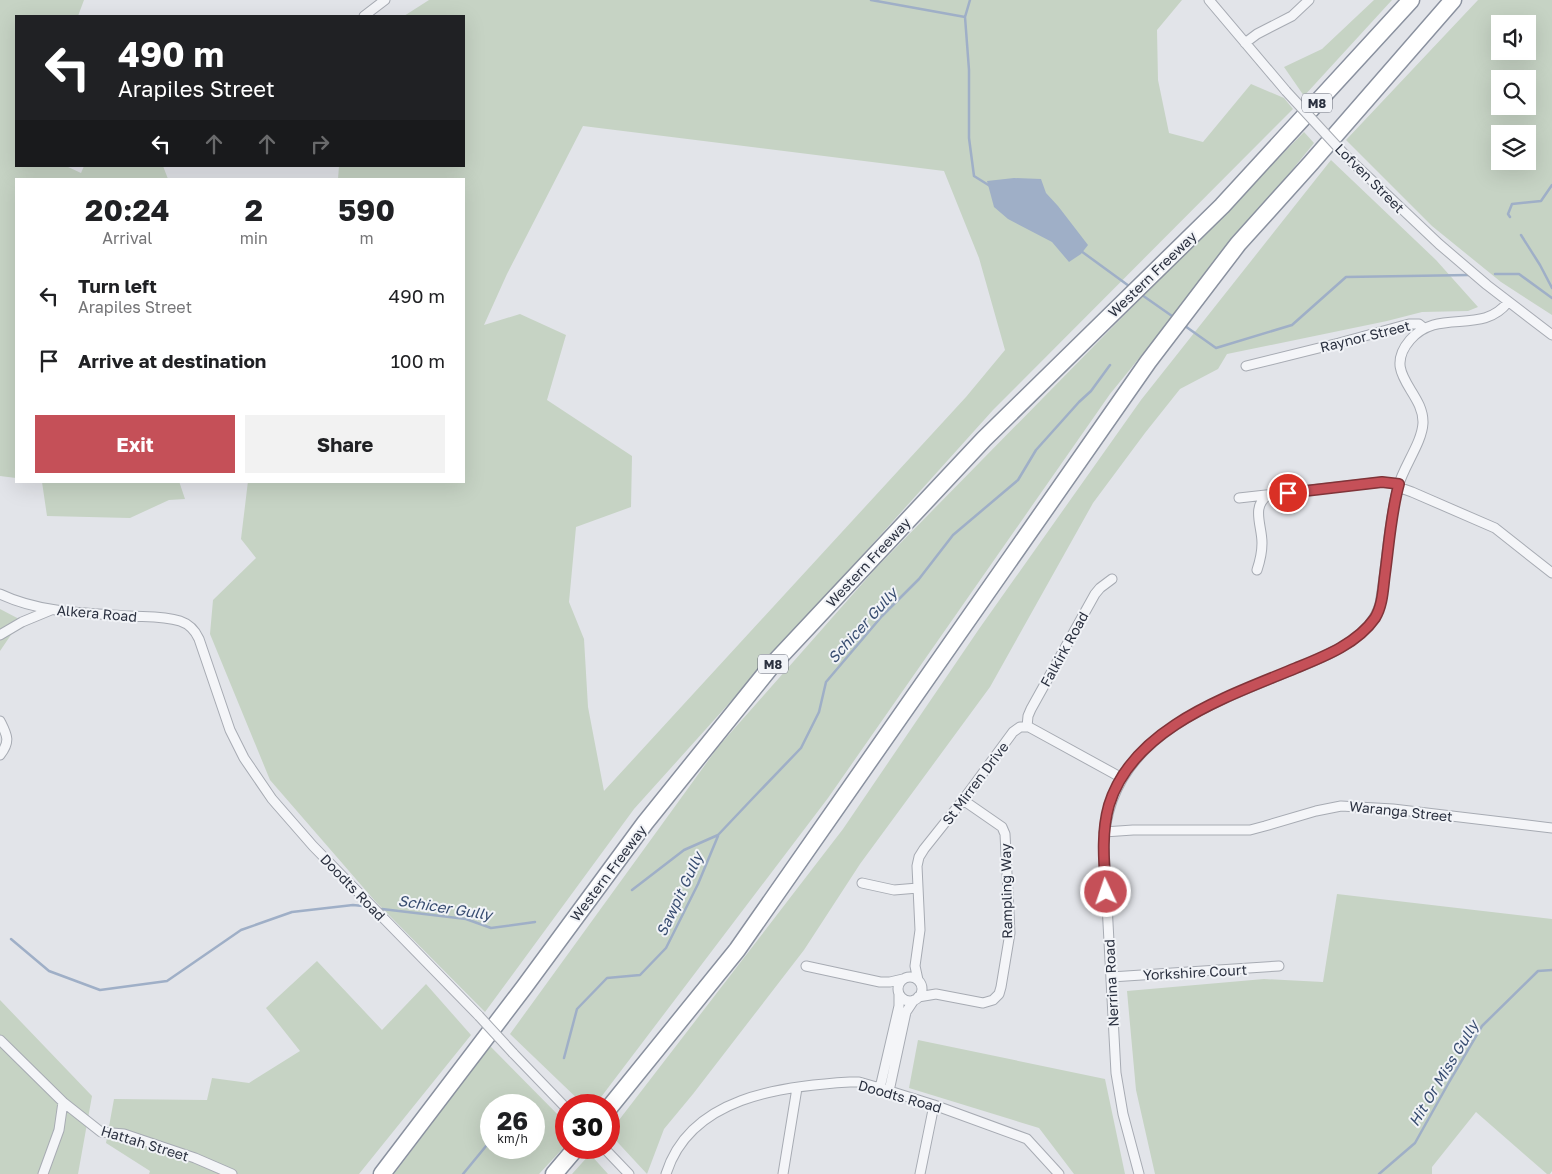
<!DOCTYPE html>
<style>
body{margin:0;font-family:"Golos Text",sans-serif;background:#f2f2f2;color:#202124;height:100vh;display:flex;flex-direction:column;font-size:19px;white-space:nowrap}
*{box-sizing:border-box;margin:0}
p{font-size:16px;color:#757577}
.icon{flex:none;width:28px;height:28px;fill:none;stroke:currentColor;stroke-width:2;stroke-linecap:round;stroke-linejoin:round}
.map{position:relative;flex:1;overflow:hidden}
.details{position:absolute;left:15px;top:178px;width:450px;height:305px;display:flex;flex-direction:column;background:#fff;border-radius:0px;box-shadow:0 5px 20px #0002}
.details>*{flex:none}
.hud{position:absolute;left:15px;top:15px;width:450px;height:152px;border-radius:0px;box-shadow:0 5px 20px #0002;background:#202124;color:#fff;overflow:hidden}
.controls{position:absolute;left:1491px;top:15px;display:grid;gap:10px}
.controls a{display:grid;place-items:center;width:45px;height:45px;border-radius:0px;background:#fff;box-shadow:0 5px 20px #0002;font-size:25px}
.speed{position:absolute;left:480px;top:1094px;display:flex;gap:10px;font-size:25px;font-weight:700;text-align:center}
.speed>*{display:grid;place-content:center;width:65px;height:65px;border-radius:50%;background:#fff;box-shadow:0 5px 20px #0002;line-height:1}
.speed small{font-size:12px;font-weight:400}
.speed .limit{border:8px solid #d22;background:#fff;color:#111}
.pin{position:absolute;display:grid;place-items:center;width:42px;height:42px;color:#fff;margin:-21px;border:2px solid #fff;border-radius:50%;box-shadow:0 1px 5px #0007}
.me{position:absolute;width:55px;margin:-28px;rotate:357deg;stroke-linejoin:round;filter:drop-shadow(0 0 4px #0008)}
.turn{display:flex;align-items:center;gap:18px;height:105px;padding:0 20px;font-size:22px}
.turn .icon{width:65px;height:65px;stroke-width:2.5}
.turn b{display:block;font-size:35px;line-height:42px}
.lanes{display:flex;align-items:center;height:48px;padding:0 20px;background:#0003;justify-content:center;gap:25px;direction:ltr}
.lanes .off{opacity:.35}
.eta{display:flex;justify-content:space-evenly;align-items:center;height:85px;text-align:center}
.eta b{font-size:30px;font-weight:700;line-height:35px}
.primary-button{display:flex;gap:10px;margin-top:auto;padding:10px 20px}
.primary-button a{flex:1;height:58px;border-radius:0px;background:#c55058;color:#fff;font-size:20px;font-weight:700;line-height:58px;text-align:center}
.primary-button a+a{background:#f2f2f2;color:#202124}
ul{padding:0;list-style:none}
li{display:flex;align-items:center;gap:15px;height:65px;padding:0 20px}
li div{flex:1}
li b{display:block;font-size:19px}
li em{font-style:normal}
.map>svg:first-child{display:block}
</style>
<div class="map">
<svg width="1552" height="1174" viewBox="0 0 1552 1174">
<rect width="100%" height="100%" fill="#e2e4e9"/>
<path fill="#c6d3c4" fill-rule="evenodd" d="M0,0H84L78,16H16V166H66L81,173L84,166H163L168,179H16V478L0,476Z
M429,0H1182L1157,30L1158,80L1169,133L1203,142L1251,84L1284,98L1293,109L993,410L634,809L485,1012L375,901L270,780L210,634L213,600L256,558L241,539L248,481H464V179H338L339,166H464V16H404ZM583,126L944,171L979,258L1005,350L966,397L604,791L588,707L584,639L569,602L576,527L631,507L632,456L547,400L566,335L520,314L484,325L507,274Z
M1374,0H1392L1304,96L1284,67L1322,49Z
M1478,0H1552V315L1501,282L1432,226L1346,140ZM1500,24H1528V51H1500ZM1500,79H1528V106H1500ZM1500,134H1528V161H1500Z
M1304,132L1314,143L1110,394L828,798L595,1105H584L510,1034L718,747L876,568Z
M1331,160L1436,260L1478,307L1468,311L1422,312L1387,321L1227,354L1218,369L1180,389L1145,433L1093,503L990,687L860,864L804,950L693,1094L664,1129L647,1174L609,1133L843,829L979,629L1141,400Z
M36,481H179L185,499L169,500L130,518L47,516L42,482Z
M0,609L21,620L0,651Z
M1337,894L1552,919V1171L1550,1174H1547L1476,1112L1432,1167V1174H1155L1136,1090L1127,991L1264,979L1323,982Z
M317,961L382,1030L426,984L471,1035L359,1174H149L150,1171L106,1143L114,1099L207,1100L212,1078L249,1083L300,1051L266,1008Z
M0,1000L92,1096L78,1174H0Z
M918,1040L1105,1079L1125,1174H1074L1039,1128L909,1088Z
M490,1046L566,1123V1145L539,1174H394ZM491,1105H534V1148H491Z
M590,1154L608,1174H572Z"/>
<path fill="#9fafc7" d="M1014,178L1041,179L1046,193L1058,206L1088,245L1081,254L1069,262L1052,242L1008,219L994,207L987,181Z"/>
<g fill="none" stroke-linecap="round" stroke-linejoin="round">
<path stroke="#9fafc7" stroke-width="2.5" d="M871,0L965,17L969,70V138L974,176L990,186
M965,17L970,0
M1510,217L1508,214L1512,204L1541,201L1552,185
M1521,235L1540,265L1552,288
M1081,251L1129,286
M1495,274H1519L1552,298
M1142,295L1172,316
M1185,326L1216,348L1292,325L1346,277L1469,275
M632,890L684,850L718,835L753,798L801,748L819,712L826,682L882,616L919,579L953,535L1018,480L1036,450L1079,402L1091,391L1110,365
M382,909L466,919L491,928L535,922
M11,939L49,971L100,990L167,981L241,930L292,912L353,905L363,906
M564,1058L577,1009L607,978L640,975L666,948L698,884L718,836
M463,1174L491,1140
M1379,1174L1415,1143L1448,1084L1482,1026L1538,971L1552,970"/>
<g stroke="#a7abb3" stroke-width="11">
<path id="street" d="M1209,0L1286,91
M364,16L385,0
M1245,43L1257,34L1292,16L1309,0
M1345,155L1439,244L1487,285L1552,335
M1246,366L1339,343L1409,324H1419L1424,328
M1398,487L1412,492L1495,528L1552,573
M1239,498L1382,482L1399,484
M1257,570C1260,561 1262,552 1262,543C1262,525 1251,507 1268,495
M0,594C40,613 86,613 130,616C146,617 164,616 180,621C189,624 195,630 199,639L230,730L244,758L272,799L313,846L479,1016
M0,635L22,622L51,610
M0,721C7,735 11,741 0,755
M1027,727L1028,716L1031,709L1095,594L1100,588L1112,579
M1104,832L1133,830H1250L1265,826L1316,811L1341,806L1393,809L1552,828
M862,883L894,890L918,888
M806,966L880,982H890L903,979
M898 989a12 12 0 1 1 24 0a12 12 0 1 1-24 0Z
M1111,977L1279,966
M918,980L915,966L920,930L917,866L919,857L924,849L963,800L1013,732L1020,727H1029L1122,778
M918,997L936,994L983,1003L993,1000L999,994L1001,987L1010,933L1005,834L1002,827L963,800
M0,1040L63,1102L101,1132L124,1134L195,1158L232,1174
M513,1053L566,1108
M880,1088L899,1006V995
M889,1091L906,1012L914,1000
M604,1148L629,1174
M43,1174L59,1130L63,1102
M666,1174C690,1097 781,1086 850,1082H859L880,1088L934,1105L1027,1139L1059,1174
M783,1174L797,1088
M920,1174L934,1105
M1139,1174L1123,1114L1116,1073L1104,848C1105,735 1216,702 1302,666C1331,654 1371,637 1380,604C1387,565 1388,525 1398,487C1403,467 1422,443 1423,423C1424,391 1381,374 1410,340C1438,307 1482,336 1508,302"/>
</g>
<g stroke="#8a919f" stroke-width="19">
<path id="highway" d="M609,1108L737,950L1148,362L1238,244L1311,163L1453,0
M382,1174L525,986L645,823L773,664L984,439L1222,206L1411,0
M554,1174L576,1148"/>
</g>
<use href="#street" stroke="#f4f5f8" stroke-width="9"/>
<use href="#highway" stroke="#fff" stroke-width="16"/>
<g stroke="#a7abb3" stroke-width="11" stroke-linecap="butt">
<path id="street-bridge" d="M1286,91L1345,155
M479,1016L513,1053"/>
</g>
<use href="#street-bridge" stroke="#f4f5f8" stroke-width="9"/>
</g>
<g fill="none" stroke-linecap="round" stroke-linejoin="round">
<g stroke="#803439" stroke-width="12">
<path id="route" d="M1106,892C1104,863 1101,833 1109,805C1133,727 1229,696 1296,668C1323,657 1357,644 1375,618C1383,605 1383,588 1385,574C1389,544 1391,513 1399,484L1382,482L1288,493"/>
</g>
<use href="#route" stroke="#c55058" stroke-width="9"/>
</g>
<g text-anchor="middle" dominant-baseline="central" stroke-width="4" stroke-linejoin="round" paint-order="stroke">
<g fill="#f1f3f7" stroke="#666b77" stroke-width="1">
<rect x="1302" y="93.5" width="30" height="19" rx="4"/>
<rect x="758" y="654.5" width="30" height="19" rx="4"/>
</g>
<g font-size="12" font-weight="bold" fill="#2b3140">
<text x="1317" y="103">M8</text>
<text x="773" y="664">M8</text>
</g>
<g font-size="14" fill="#2b3140" stroke="#f1f3f7">
<text transform="translate(1370 178) rotate(45)">Lofven Street</text>
<text transform="translate(1152 274) rotate(-44)">Western Freeway</text>
<text transform="translate(1365 336) rotate(-14)">Raynor Street</text>
<text transform="translate(868 562) rotate(-47)">Western Freeway</text>
<text transform="translate(97 613) rotate(5)">Alkera Road</text>
<text transform="translate(1064 649) rotate(-61)">Falkirk Road</text>
<text transform="translate(975 783) rotate(-53)">St Mirren Drive</text>
<text transform="translate(1401 811) rotate(6)">Waranga Street</text>
<text transform="translate(608 873) rotate(-53)">Western Freeway</text>
<text transform="translate(353 887) rotate(46)">Doodts Road</text>
<text transform="translate(1006 891) rotate(-91)">Rampling Way</text>
<text transform="translate(1195 972) rotate(-3)">Yorkshire Court</text>
<text transform="translate(1111 983) rotate(-93)">Nerrina Road</text>
<text transform="translate(900 1096) rotate(16)">Doodts Road</text>
<text transform="translate(145 1143) rotate(17)">Hattah Street</text>
</g>
<g font-size="15" font-style="italic" fill="#384d71" stroke="#f1f3f7">
<text transform="translate(862 625) rotate(-48)">Schicer Gully</text>
<text transform="translate(679 894) rotate(-65)">Sawpit Gully</text>
<text transform="translate(445 907) rotate(9)">Schicer Gully</text>
<text transform="translate(1443 1073) rotate(-59)">Hit Or Miss Gully</text>
</g>
</g>
</svg>
<div class="controls">
<a><svg class="icon" aria-label="sound" viewBox="0 0 24 24"><path d="M4 9h4l5-4v14l-5-4H4zM17 9q2 3 0 6"/></svg></a>
<a><svg class="icon" aria-label="search" viewBox="0 0 24 24"><circle cx="10" cy="10" r="6"/><path d="M15 15l6 6"/></svg></a>
<a><svg class="icon" aria-label="layers" viewBox="0 0 24 24"><path d="M12 4l9 5-9 5-9-5zM3 14l9 5 9-5"/></svg></a>
</div>
<div class="speed"><div>26<small>km/h</small></div><div class="limit">30</div></div>
<div class="pin" style="left:1288px;top:493px;background:#d93025"><svg class="icon" aria-label="arrive" viewBox="0 0 24 24"><path d="M6 21V4h12l-3 4 3 4H6"/></svg></div>
<svg class="me" style="left:1106px;top:892px" viewBox="-20 -20 40 40"><circle r="17" fill="#c55058" stroke="#fff" stroke-width="3"/><path d="M0-11L8 9 0 5-8 9z" fill="#fff"/></svg>
<div class="hud">
<div class="turn"><svg class="icon" aria-label="left" viewBox="0 0 24 24"><path d="M17 20v-9H6M10 6l-5 5 5 5"/></svg><div><b>490 m</b>Arapiles Street</div></div>
<div class="lanes"><svg class="icon" aria-label="left" viewBox="0 0 24 24"><path d="M17 20v-9H6M10 6l-5 5 5 5"/></svg><svg class="icon off" aria-label="ahead" viewBox="0 0 24 24"><path d="M12 20V5M6 11l6-6 6 6"/></svg><svg class="icon off" aria-label="ahead" viewBox="0 0 24 24"><path d="M12 20V5M6 11l6-6 6 6"/></svg><svg class="icon off" aria-label="right" viewBox="0 0 24 24"><path d="M7 20v-9h11M14 6l5 5-5 5"/></svg></div>
</div>
<section class="details">
<div class="eta">
<div><b>20:24</b><p>Arrival</p></div>
<div><b>2</b><p>min</p></div>
<div><b>590</b><p>m</p></div>
</div>
<ul>
<li><svg class="icon" aria-label="left" viewBox="0 0 24 24"><path d="M17 20v-9H6M10 6l-5 5 5 5"/></svg><div><b>Turn left</b><p>Arapiles Street</p></div><em>490 m</em></li>
<li><svg class="icon" aria-label="arrive" viewBox="0 0 24 24"><path d="M6 21V4h12l-3 4 3 4H6"/></svg><div><b>Arrive at destination</b></div><em>100 m</em></li>
</ul>
<div class="primary-button"><a>Exit</a><a>Share</a></div>
</section>
</div>
